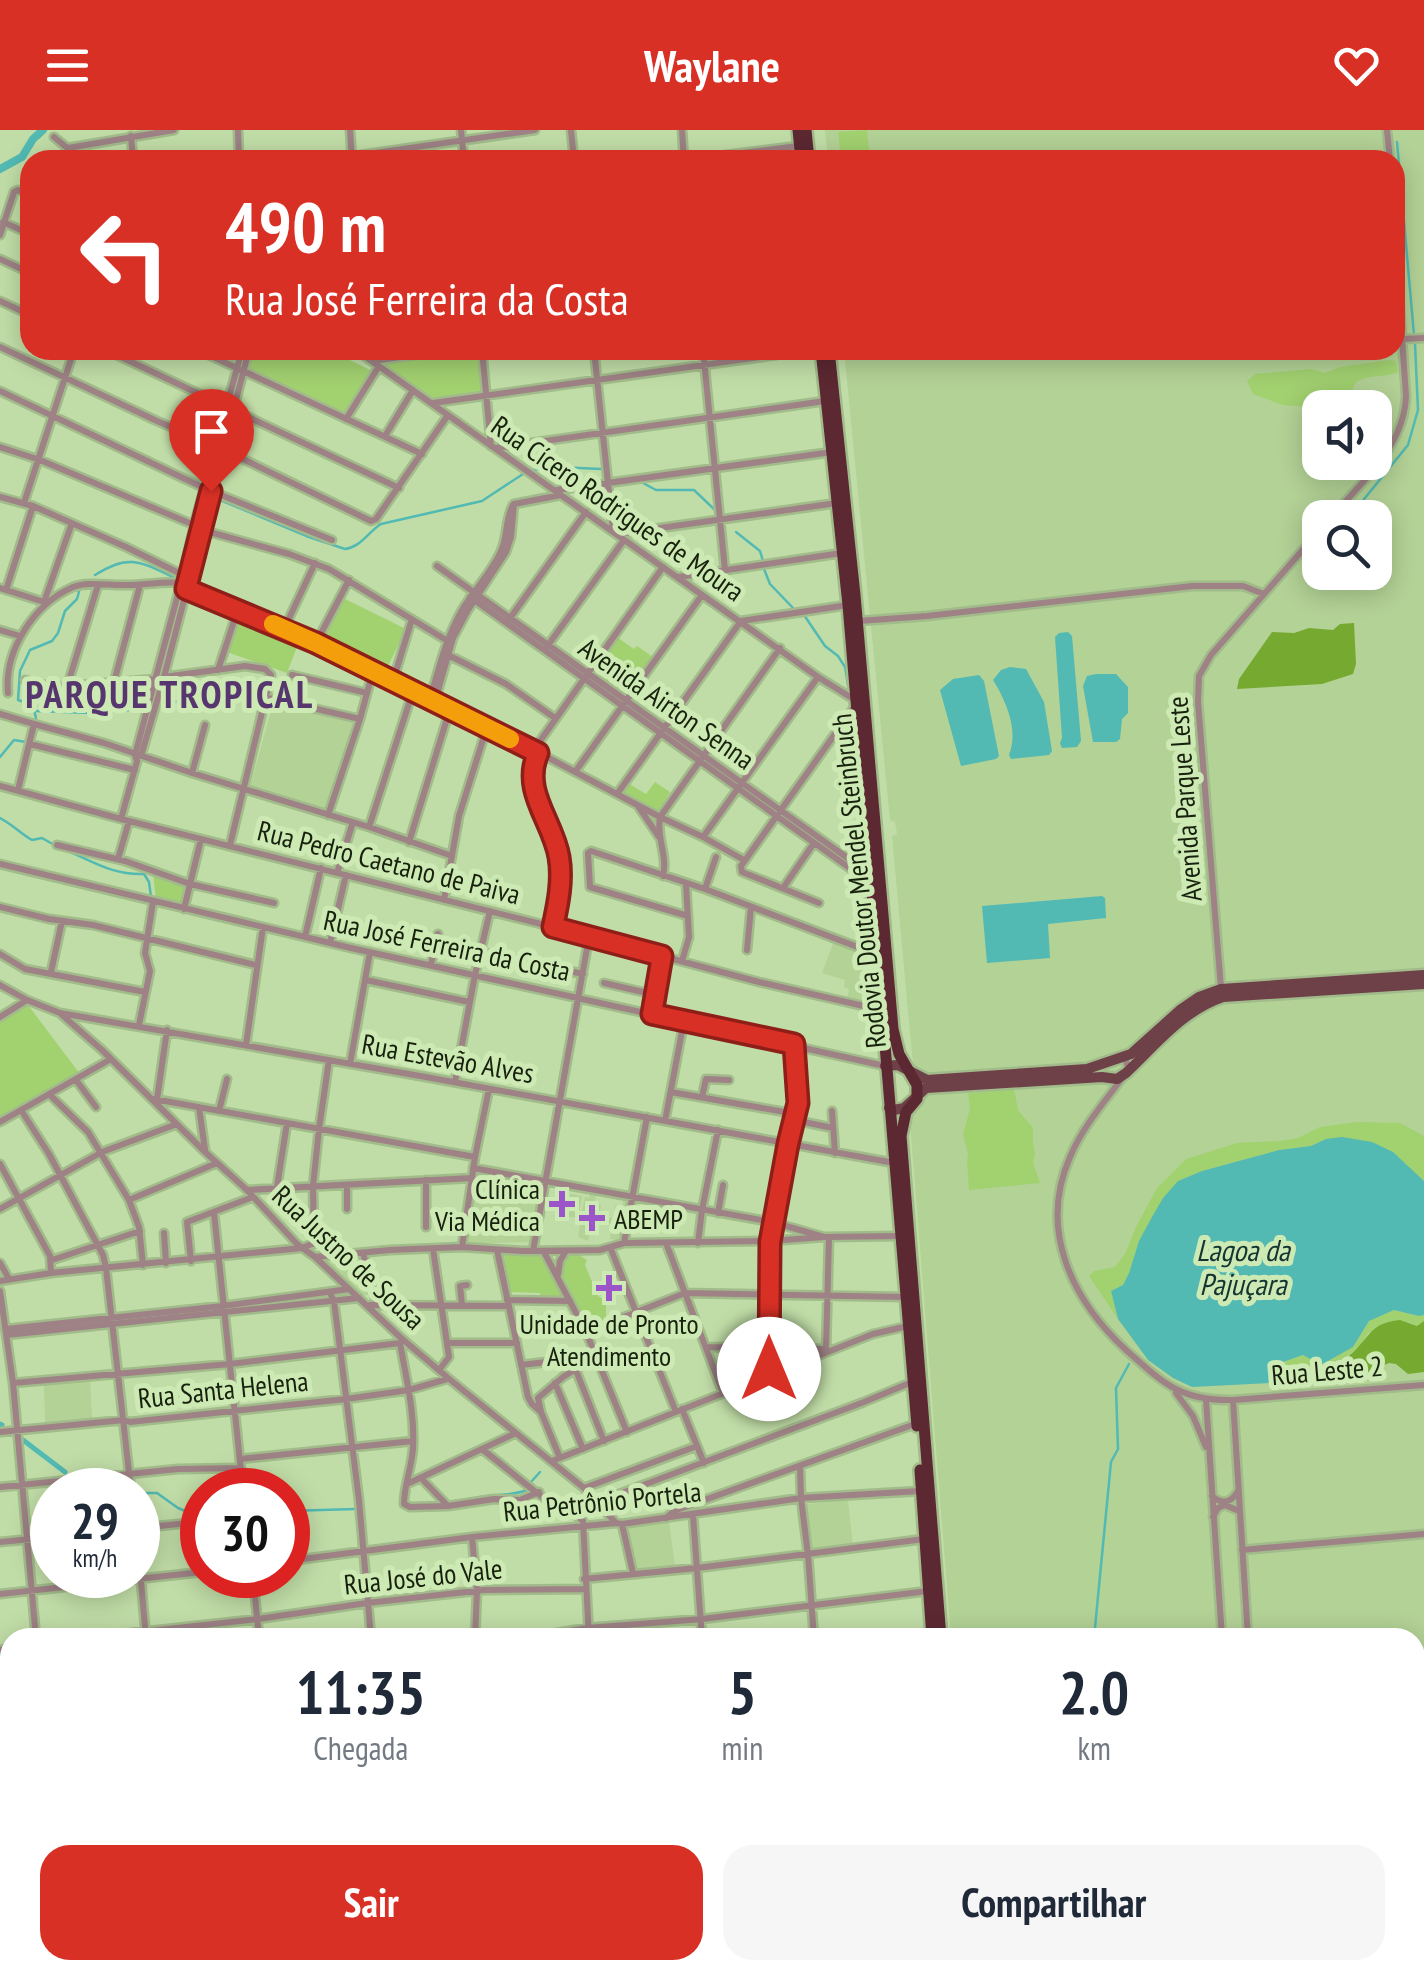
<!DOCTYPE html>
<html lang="pt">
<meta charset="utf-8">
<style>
body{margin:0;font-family:"PT Sans Narrow",sans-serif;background:#f6f6f7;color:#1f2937;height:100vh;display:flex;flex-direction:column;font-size:38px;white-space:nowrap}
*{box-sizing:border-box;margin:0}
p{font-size:32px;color:#747a83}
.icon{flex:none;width:55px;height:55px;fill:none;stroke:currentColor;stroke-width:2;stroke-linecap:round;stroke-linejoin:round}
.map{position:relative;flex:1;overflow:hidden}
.drawer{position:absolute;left:0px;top:1498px;width:1425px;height:352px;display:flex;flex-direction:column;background:#fff;border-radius:30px 30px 0 0;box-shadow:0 5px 25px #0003}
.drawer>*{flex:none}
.guide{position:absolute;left:20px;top:20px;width:1385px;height:210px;border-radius:30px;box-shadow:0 5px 25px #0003;background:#d93025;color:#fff;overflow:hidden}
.fabs{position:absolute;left:1302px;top:260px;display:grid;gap:20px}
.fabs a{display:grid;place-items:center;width:90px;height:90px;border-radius:20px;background:#fff;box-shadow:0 5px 25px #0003;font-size:50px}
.speed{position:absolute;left:30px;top:1338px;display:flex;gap:20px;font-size:50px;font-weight:700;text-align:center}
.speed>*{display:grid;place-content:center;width:130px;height:130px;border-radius:50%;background:#fff;box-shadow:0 5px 25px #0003;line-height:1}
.speed small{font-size:25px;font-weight:400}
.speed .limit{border:15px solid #d22;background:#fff;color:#111}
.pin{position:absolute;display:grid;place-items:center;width:85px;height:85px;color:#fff;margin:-102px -42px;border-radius:50% 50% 50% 0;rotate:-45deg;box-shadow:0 0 10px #0007}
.pin .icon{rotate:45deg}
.me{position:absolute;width:110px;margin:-55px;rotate:0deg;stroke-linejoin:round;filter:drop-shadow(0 0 8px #0008)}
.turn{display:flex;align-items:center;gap:35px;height:210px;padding:0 40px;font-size:45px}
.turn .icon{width:130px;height:130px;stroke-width:2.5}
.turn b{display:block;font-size:70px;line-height:85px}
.eta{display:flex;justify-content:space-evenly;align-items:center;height:170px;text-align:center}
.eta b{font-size:60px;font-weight:700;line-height:70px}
.primary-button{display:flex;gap:20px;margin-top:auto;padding:20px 40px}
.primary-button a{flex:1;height:115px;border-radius:30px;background:#d93025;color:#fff;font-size:40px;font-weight:700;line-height:115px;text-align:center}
.primary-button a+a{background:#f6f6f7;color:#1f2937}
header{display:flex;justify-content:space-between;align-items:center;height:130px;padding:0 40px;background:#d93025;color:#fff;font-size:45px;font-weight:700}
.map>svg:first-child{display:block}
</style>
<header><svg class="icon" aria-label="menu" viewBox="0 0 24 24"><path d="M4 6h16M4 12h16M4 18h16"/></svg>Waylane<svg class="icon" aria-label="heart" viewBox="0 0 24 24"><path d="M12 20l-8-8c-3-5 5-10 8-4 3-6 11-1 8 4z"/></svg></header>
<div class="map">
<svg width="1424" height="1849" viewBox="0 0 1424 1849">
<rect width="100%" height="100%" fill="#c1dda7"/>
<path fill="#b3d296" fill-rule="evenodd" d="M825,0H1424V1849H977L981,1840H1415V1508L951,1507L910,993L918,975L921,943L914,937L912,925L892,706L897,704L895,692L890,690L844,220H1395V30H828ZM1320,278H1375V332H1320ZM1320,388H1375V442H1320Z
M273,574L353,593L326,680L250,656Z
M834,811L869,822L872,876L847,870L849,859L844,857L845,850L822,843Z
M477,1042L542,1054L530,1112L464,1114Z
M570,1064L582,1066L579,1084L581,1086L585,1067L589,1068L590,1064L596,1065L594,1076L598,1077L599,1074L601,1075L600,1083L605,1082L608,1089L613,1087L615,1076L622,1077L623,1070L628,1071L621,1111L610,1109L612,1095L592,1089L588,1111L578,1107L581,1089L566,1086Z
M361,1124L371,1164L363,1166L322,1128Z
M90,1249L92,1288L45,1293L44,1254Z
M848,1370L853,1416L812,1422L807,1374Z
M669,1392L675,1435L635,1440L626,1397Z"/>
<path fill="#a2d170" d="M867,0L870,30H841L838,2Z
M252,220H330L372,241L345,285L247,239Z
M479,220L483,264L432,270L380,234Z
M1390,230L1396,231L1398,242C1385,249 1355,242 1353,260C1352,266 1356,272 1356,277L1320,278V283L1308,277L1283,275L1253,264L1247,251L1255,244L1311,239L1325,243L1340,237Z
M343,468L406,499L385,542L322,511Z
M239,487L300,509L287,543L227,522Z
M617,507L634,519L637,516L653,527L634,554L616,558L629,542L621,537L609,552L603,548L615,532L604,524Z
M655,652L670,662L658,682L623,662L628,653L646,664Z
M153,743L187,755L184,775L156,771Z
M28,875L80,944L0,989V891Z
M1014,959L1018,980L1033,998V1014L1035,1023L1033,1033L1040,1053L969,1060L967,1031L968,1024L963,1004L970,979L968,961L974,963Z
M1358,992L1400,993L1424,1006V1051L1392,1022L1371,1012L1326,1009L1311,1016L1279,1020L1202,1041L1178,1051L1139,1111L1129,1143L1123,1155L1111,1161L1118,1189L1089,1146L1094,1141L1115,1137L1125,1124L1137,1095L1157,1058L1186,1029L1237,1013L1280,1011L1298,1008L1320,997Z
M504,1125L547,1126L566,1168L540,1167V1163L510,1162Z
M570,1125H579L587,1130L585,1135L598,1166L606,1171V1190L592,1195L586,1192L562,1144L563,1131Z
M1394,1180L1419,1186L1424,1185V1191L1417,1196L1409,1192L1368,1203L1359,1217L1325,1241L1303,1236L1288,1247V1253L1274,1249L1283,1232L1303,1225L1321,1235L1353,1217L1369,1191Z"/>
<path fill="#75a930" d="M1354,493L1356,534L1353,544L1322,554L1237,559L1239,549L1272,502L1294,503L1309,498L1333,500L1340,494Z
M1400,1190L1417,1196L1424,1191V1242L1408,1244L1396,1234L1389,1233L1361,1245L1288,1253V1247L1302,1236L1325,1241C1337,1234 1351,1226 1359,1216C1374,1199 1376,1193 1400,1190Z"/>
<path fill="#52b9b3" d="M1068,502L1072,506L1081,611L1077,617L1062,618L1060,613L1062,608L1055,507L1059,503Z
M1010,537L1026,539L1044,572L1052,621L1049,625L1011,629L1009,625C1019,600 1006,571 993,550L1001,540Z
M1096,544H1116L1128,557V583L1122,589L1120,609L1116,612H1093L1083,556L1087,546Z
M979,545L984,551L999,626L996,629L961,636L940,560L953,549Z
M1102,766L1105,768L1106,788L1048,794L1050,828L987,833L982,776Z
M1342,1007L1372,1012L1393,1022L1424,1051V1185L1419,1186L1394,1180L1369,1191L1353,1217L1321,1235L1303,1225L1283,1232L1270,1253L1192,1257L1173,1248L1148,1230L1118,1189L1111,1161L1123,1155L1129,1143L1139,1111L1152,1087L1163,1068L1178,1051L1202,1041L1279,1020L1311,1016L1326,1009Z"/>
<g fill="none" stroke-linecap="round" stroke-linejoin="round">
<path stroke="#52b9b3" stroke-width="2.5" d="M1397,12L1414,205
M532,340L557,337L601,339
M643,353L656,360H694L716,381
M217,366L220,370L309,407L345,419C361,417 368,402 381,394L482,371L523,344
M1356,379L1408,315L1418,280L1415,214
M736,402L760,421L763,431
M764,439L770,454L794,479
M95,445C129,423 141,432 175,448
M804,485L825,516L838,526L845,537L849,561
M165,575L210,562L242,561
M36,581L92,583L143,579
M36,589C35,578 29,573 18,570L20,541L30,520L52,511L58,503L65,481L77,469L80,458
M0,627L14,610L26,612
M0,688C12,694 20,703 32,710L42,708L56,716
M68,721C96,733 113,745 144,744L149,752L151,767
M531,1352L540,1342
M138,1363H157L178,1378L202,1388
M472,1369C491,1363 510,1367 527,1360
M288,1381L355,1379
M1094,1508L1111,1332L1118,1319L1116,1258L1129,1234
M985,1849L984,1844L989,1840"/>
<path stroke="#52b9b3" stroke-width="5" d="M0,1294L2,1295
M23,1310L65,1342
M83,1356L87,1360"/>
<path stroke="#52b9b3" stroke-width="8" d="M0,39L22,27L33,9L43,0"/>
<g stroke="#a2bb8b" stroke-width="11">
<path id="minor" d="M238,0L239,30
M350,0L352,29
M461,0L464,30
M571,0L574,30
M682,0L684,30
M1387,0L1390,30
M131,6L133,30
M54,7L82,30
M68,18L174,0
M326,30L535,0
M686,30L798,16
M3,92L30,104
M0,105L14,62L18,60L30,63
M0,129L30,143
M0,171L30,185
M1403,209L1424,208
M0,217L157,291L222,319L371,391L376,389L448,285
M106,220L399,358
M198,220L422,324
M356,220L818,547L855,570
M482,220L491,316
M594,220L613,401
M703,220L725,440
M373,231L448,220
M0,261L204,358
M433,273L811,220
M346,289L379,236
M385,306L413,260
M0,317L40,330L194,395
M496,318L825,271
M557,360L832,322
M211,361L332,410
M0,367L33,376L126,417L183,445
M24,373L74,220
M514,374L561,365
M1331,388C1362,351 1405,316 1406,265L1395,108
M202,400L289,424L329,439L451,513
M618,404L837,373
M437,436L870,744
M679,447L842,423
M0,458L44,472
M186,459L316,513L528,617L660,687L703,707L744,730
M6,460L33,376
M470,467L872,754
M44,472L72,393
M508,491L586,382
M859,491L927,486L1192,456H1243L1264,464
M284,499L315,433
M0,500L20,506
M316,513L349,450
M546,518L624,410
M444,523L506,554L555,588
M218,540L238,479
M292,545L367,563
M164,547L245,536L265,539L271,545L230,715
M25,550L53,557L157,549
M393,551L412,489
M114,552L140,455
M67,557L98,455
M243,562L360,589
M8,563C4,520 34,474 73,457C89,451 111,456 127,455C146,455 163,451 181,453
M430,569C439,538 446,508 462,480C474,460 492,442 501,421C508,406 505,389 513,375
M435,571L453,508L468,480L506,422L511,407L514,374
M0,584L34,594
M30,614L135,640
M533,621L663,437
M538,623C521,661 553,692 559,727C563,750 558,774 553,797
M141,626L164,547L249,220
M575,642L702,465
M192,643L205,595
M0,656L121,689L553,797L759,852L881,880
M18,660L34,594L104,613L192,643L369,697L452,726
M617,664L741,491L848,475
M638,676L659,707
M328,685L360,589L373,541
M121,689L137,631L135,625L181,453L194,395L242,220
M369,697L413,561
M703,707L818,547
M409,712L450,579
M57,715L125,731L190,754L274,773
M118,729L129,691
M0,734L351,818L885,936
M337,743L353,692
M663,746C668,725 656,708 660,687L780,518
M783,758L814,713
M705,759L716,727
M444,770L459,686L487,597
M819,773L742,742L741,736L855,576
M0,777L49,789L93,795L256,835
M184,779L201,709
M688,786L590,757L588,723L591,721L705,759L876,824
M305,807L321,738
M330,813L346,745
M747,820L751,777
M480,822L583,844
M0,824L25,839L145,862
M682,831L689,807L686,754
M431,834L438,804
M51,842L62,791
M366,850L469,872
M604,853L656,865
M0,855L27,870
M1221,858L1198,572L1199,546L1211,525L1320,400
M61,884L102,920L204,1021L247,1060L297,1114L315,1127L400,1207L448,1248L584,1358L616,1393
M652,884L662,826
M0,887L27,870L60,883L426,947L894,1033
M139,895L150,841L145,823L153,772
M246,915L263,797
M1125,928L1128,937L1126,943C1106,970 1083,996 1070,1027C1038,1100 1072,1170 1126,1220C1164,1254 1181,1271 1233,1270L1424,1255
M350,934L370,822
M76,950L96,977
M455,952L475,845L490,781
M671,962L796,984
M49,964L88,1002L129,1070L139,1097L143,1135
M702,967L706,949L729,950
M154,969L475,1027
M157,969L167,900
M199,977L205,1020
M21,980L49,1024L103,1125L106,1138L131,1360
M219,981L227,949
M832,981L835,1023
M794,990L833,998
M665,991L684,891
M0,992L111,929
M0,1034L50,1126L51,1143
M473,1038L772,1092L824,1107L900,1106
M277,1057L287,993
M247,1060L472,1048
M129,1070L217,1033
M0,1079L102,1022L177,994
M347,1079V1055
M214,1083L243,1360
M718,1083L723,1055
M426,1097V1050
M164,1103L166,1133
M624,1113L647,987
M666,1113L723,1263
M698,1113L702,1080L718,1000
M314,1114L313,1056L319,999L329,930
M462,1117L475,1027L489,959
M610,1117L676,1282
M433,1119L449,1227L439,1240
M497,1120L528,1267L532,1274L541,1282
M533,1121L589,807
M544,1122L586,1202L627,1302
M363,1123L377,1175
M315,1127L390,1120L462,1117L522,1121L600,1120L624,1113L770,1111L824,1107
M52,1130L140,1101
M191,1131L187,1092L253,1067
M0,1133L9,1149
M558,1145L560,1131L566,1121
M0,1151L51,1143L302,1118L314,1113
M0,1161L13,1253L36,1508
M330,1163L334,1171L359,1370L371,1508
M507,1170L570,1171
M370,1175L509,1176
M462,1175L460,1156L467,1155
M6,1199L223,1176L349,1159
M586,1202L685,1163L905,1167
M7,1205L359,1168
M400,1213C406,1248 415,1282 413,1318C412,1337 404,1355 404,1374L410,1377L448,1376L494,1369L520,1370L539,1362
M447,1213H517
M706,1217L824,1219
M826,1221L829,1107
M521,1235L581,1228L593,1224
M575,1238L604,1311
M769,1245L770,1111L788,1014L798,973L794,915
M13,1253L230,1234L400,1213
M555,1253L583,1319
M1176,1263L1193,1286L1206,1317
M1206,1270L1222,1508
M1233,1270L1248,1508
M682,1279L704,1333
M0,1302L124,1290L130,1292L346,1269L409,1260L447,1249
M483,1320C507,1338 530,1359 555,1376C565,1382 576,1383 583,1391L589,1508
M560,1328L541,1282L538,1268L563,1247L596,1227
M240,1329L413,1311
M552,1331L873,1204L908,1196
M800,1337L801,1368L808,1425L814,1508
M422,1349L447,1375
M407,1354L516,1303
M0,1357L178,1339L241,1338
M584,1358L697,1316
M1212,1366C1222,1375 1231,1373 1238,1361
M598,1372L864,1272L912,1252
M693,1385L702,1508
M1213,1387L1218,1378L1225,1375L1239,1381
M666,1388L674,1381L915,1294
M622,1394L633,1443
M138,1398L189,1393
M472,1407L477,1461L475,1508
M0,1412L52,1407
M138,1417L146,1508
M1242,1420L1424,1404
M288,1431L472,1407L616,1393L622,1394L801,1368L920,1361
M253,1445L259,1508
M584,1449L697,1438L924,1409
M0,1464L202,1442
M86,1508L258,1489L367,1473L484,1460L586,1459
M527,1508L587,1498L702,1489L928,1461
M0,1520L10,1518
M1415,1564H1424
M0,1569L10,1568
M1415,1592H1424
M0,1606L10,1605
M0,1639L10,1638
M0,1664L4,1699
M0,1761L10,1760
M0,1818L10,1816
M63,1840L64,1849
M284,1840V1849
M399,1840L400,1849
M437,1840V1849
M781,1840L783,1849
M846,1840L847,1849
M1367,1840L1368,1849
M73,1849L179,1840
M598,1849L599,1840
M629,1849L630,1840
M652,1849L653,1840
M693,1849L694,1840"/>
</g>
<g stroke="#a2bb8b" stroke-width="15">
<path id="major" d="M885,936L898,935L927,950L1087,939L1131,924L1180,880L1199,867L1221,859L1424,845
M889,978L894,980L904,978L926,958L1102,947L1117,949L1126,943C1156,915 1182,881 1223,867L1424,854
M1415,1720H1424
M1415,1770H1424"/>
</g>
<g stroke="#a2bb8b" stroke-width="16">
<path id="highway" d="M798,0L801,30
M806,0L809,30
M821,220L848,475L917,1296
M829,220L855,465L893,899L899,924L917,955V969L906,982L901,1006L941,1508
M920,1340L932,1508
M958,1840L959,1849
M969,1849L970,1840"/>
</g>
<use href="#minor" stroke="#9e8285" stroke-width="6"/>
<use href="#major" stroke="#6e4047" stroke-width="10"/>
<use href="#highway" stroke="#5c2831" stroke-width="11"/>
</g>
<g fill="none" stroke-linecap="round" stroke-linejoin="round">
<g stroke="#8d1f18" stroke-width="25">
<path id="route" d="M211,361L186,459L316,513L538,623C521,661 553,691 559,727C563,750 558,774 553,797L662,826L652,884L794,914L798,973L788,1014L770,1112L769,1239"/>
</g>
<use href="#route" stroke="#d93025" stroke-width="18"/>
<path stroke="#f59e0b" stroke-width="18" d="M273,494L316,513L510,609"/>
</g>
<g fill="#9b55c9" stroke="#ceeab4" stroke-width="4">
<path d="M557 1059h10v10h10v10h-10v10h-10v-10h-10v-10h10z"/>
<path d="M587 1073h10v10h10v10h-10v10h-10v-10h-10v-10h10z"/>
<path d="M604 1143h10v10h10v10h-10v10h-10v-10h-10v-10h10z"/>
</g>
<g text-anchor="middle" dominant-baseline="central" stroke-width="10" stroke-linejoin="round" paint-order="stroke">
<g font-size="28" fill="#17210d" stroke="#ceeab4">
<text transform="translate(618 378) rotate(35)">Rua Cícero Rodrigues de Moura</text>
<text transform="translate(667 573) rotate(35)">Avenida Airton Senna</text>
<text transform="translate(1184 669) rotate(-94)">Avenida Parque Leste</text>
<text transform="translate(389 732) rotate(14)">Rua Pedro Caetano de Paiva</text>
<text transform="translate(858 751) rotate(-96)">Rodovia Doutor Mendel Steinbruch</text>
<text transform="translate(447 815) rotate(12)">Rua José Ferreira da Costa</text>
<text transform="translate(448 928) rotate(10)">Rua Estevão Alves</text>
<text transform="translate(349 1127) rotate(43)">Rua Justno de Sousa</text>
<text transform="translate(1327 1240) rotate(-5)">Rua Leste 2</text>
<text transform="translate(223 1259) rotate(-6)">Rua Santa Helena</text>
<text transform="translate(602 1371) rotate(-6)">Rua Petrônio Portela</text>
<text transform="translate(423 1446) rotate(-6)">Rua José do Vale</text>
</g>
<g font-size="28" fill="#17210d" stroke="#ceeab4" text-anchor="end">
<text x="540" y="1058">Clínica<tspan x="540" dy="32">Via Médica</tspan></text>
<text x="614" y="1088" text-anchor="start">ABEMP</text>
<text x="609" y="1193" text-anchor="middle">Unidade de Pronto<tspan x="609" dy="32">Atendimento</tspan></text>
</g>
<g font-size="30" font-style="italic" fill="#153533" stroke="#ceeab4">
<text x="1243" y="1119">Lagoa da<tspan x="1243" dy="34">Pajuçara</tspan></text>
</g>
<g font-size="38" font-weight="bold" letter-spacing="2.5" fill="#57356e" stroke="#ceeab4">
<text x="170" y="563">PARQUE TROPICAL</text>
</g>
</g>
</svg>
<div class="fabs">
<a><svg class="icon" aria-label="sound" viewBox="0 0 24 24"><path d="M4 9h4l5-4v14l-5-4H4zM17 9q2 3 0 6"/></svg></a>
<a><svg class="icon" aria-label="search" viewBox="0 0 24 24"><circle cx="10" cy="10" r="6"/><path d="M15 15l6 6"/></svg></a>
</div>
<div class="speed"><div>29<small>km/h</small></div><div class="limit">30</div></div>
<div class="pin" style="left:211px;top:361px;background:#d93025"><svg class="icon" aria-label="arrive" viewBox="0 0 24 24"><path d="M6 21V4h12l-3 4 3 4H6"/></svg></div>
<svg class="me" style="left:769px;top:1239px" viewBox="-20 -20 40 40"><circle r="19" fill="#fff"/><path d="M0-13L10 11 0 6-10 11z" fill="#d93025"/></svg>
<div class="guide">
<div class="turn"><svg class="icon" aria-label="left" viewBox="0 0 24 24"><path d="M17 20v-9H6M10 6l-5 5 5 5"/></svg><div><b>490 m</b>Rua José Ferreira da Costa</div></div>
</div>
<section class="drawer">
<div class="eta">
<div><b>11:35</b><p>Chegada</p></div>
<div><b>5</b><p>min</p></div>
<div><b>2.0</b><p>km</p></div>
</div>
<div class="primary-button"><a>Sair</a><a>Compartilhar</a></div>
</section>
</div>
